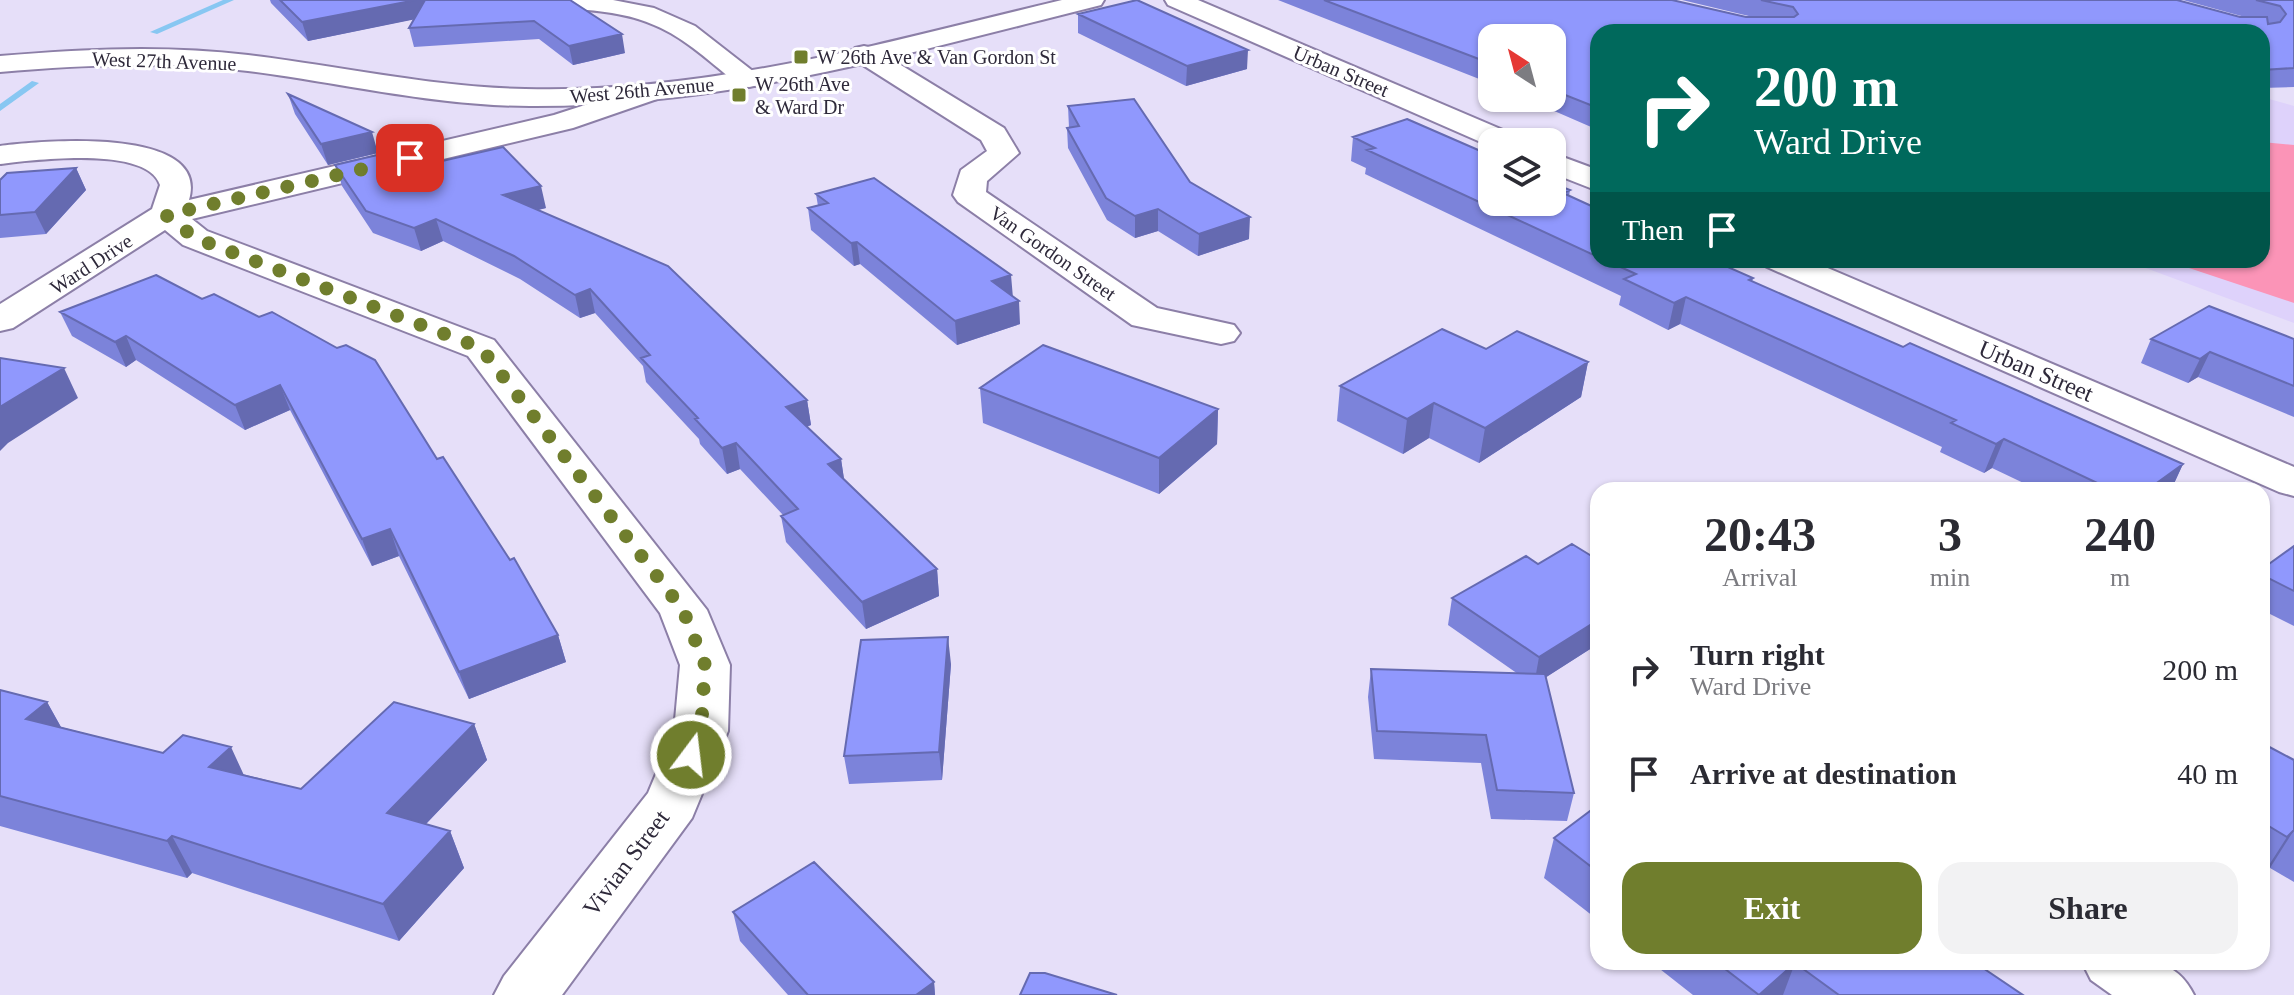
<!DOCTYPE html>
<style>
body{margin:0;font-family:"Times New Roman",serif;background:#f2f2f3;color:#2b2b33;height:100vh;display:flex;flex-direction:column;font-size:30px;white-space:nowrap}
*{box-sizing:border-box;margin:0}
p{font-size:26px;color:#7c7c81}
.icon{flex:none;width:44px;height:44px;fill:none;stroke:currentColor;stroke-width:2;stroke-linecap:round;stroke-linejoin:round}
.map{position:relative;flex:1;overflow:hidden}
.panel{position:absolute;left:1590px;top:482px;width:680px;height:488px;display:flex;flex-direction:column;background:#fff;border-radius:24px;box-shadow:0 2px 6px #0004}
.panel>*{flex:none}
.guide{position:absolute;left:1590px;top:24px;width:680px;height:244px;border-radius:24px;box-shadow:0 2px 6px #0004;background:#00695c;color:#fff;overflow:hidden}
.needle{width:52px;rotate:324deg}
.tools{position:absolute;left:1478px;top:24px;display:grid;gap:16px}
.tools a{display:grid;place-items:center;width:88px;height:88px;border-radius:16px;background:#fff;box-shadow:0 2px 6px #0004;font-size:40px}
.pin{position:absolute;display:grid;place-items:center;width:68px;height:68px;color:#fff;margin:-34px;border-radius:16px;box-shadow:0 4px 12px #0006}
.me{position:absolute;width:88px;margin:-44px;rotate:15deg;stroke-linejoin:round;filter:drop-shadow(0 0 6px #0008)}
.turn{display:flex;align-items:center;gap:28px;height:168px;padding:0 32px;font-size:36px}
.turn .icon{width:104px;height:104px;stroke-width:2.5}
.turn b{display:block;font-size:56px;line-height:68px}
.then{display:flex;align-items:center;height:76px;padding:0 32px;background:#0003;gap:16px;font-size:30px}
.eta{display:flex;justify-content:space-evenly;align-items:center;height:136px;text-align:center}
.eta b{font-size:48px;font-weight:700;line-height:56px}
.primary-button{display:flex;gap:16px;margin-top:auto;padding:16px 32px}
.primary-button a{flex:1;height:92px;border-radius:24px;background:#707e2d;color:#fff;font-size:32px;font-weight:700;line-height:92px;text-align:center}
.primary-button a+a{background:#f2f2f3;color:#2b2b33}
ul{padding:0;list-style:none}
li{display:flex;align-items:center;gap:24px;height:104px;padding:0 32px}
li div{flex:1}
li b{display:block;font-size:30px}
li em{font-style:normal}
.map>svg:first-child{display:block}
</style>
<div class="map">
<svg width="2294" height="995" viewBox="0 0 2294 995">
<rect width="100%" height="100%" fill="#e6dff9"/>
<path fill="#ded2fb" d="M2262,97L2294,106V323L2124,260H2262Z"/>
<path fill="#fb94b7" d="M2262,142L2294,145V303L2165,260H2262Z"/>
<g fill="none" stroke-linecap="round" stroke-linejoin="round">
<path fill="#88c7f2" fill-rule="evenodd" d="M223,0H234L157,34L150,32Z
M32,81L39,83L0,111V104Z"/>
<g stroke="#8c7fa7" stroke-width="4">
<path id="street" d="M466,0H613L654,8L695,26L763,79L759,85L749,87L739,85C712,64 686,38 654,25C605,3 532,10 478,7L469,5Z
M1165,0H1198L1517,136L1521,142H1492V147L1168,5Z
M864,46L873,48L1004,128L1019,153L987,181L986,192L1157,308L1234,325L1240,333L1234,341L1221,344L1132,325L958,202L953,195L961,170L987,151L981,140L855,60L851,54L855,48Z
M647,85L657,87L661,93L657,99L573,128L192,219L207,231L494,340L707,610L730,665L728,731L692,818L562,995H494L504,976L648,793L674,731L680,665L660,613L468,356L183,245L165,230L13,328L0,331V304L152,209L160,185C147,145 33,160 0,164V146C38,141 211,125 189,200L554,115Z
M1552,153L1598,170V191L1552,173Z
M1762,260H1809L2294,467V496L2279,492L1767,267Z
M2082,962C2127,962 2171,948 2194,995H2112L2091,980Z"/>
</g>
<g stroke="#8c7fa7" stroke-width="4">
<path id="secondary" d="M1062,0H1104L1101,5C913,52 725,107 530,106C435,106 342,83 248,71C165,61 82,65 0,72V56C83,49 166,45 248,55C340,66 431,87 525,89C707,94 886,42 1062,0Z"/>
</g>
<use href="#street" fill="#fff" fill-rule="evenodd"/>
<use href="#secondary" fill="#fff" fill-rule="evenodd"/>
</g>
<path fill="#7c83da" d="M270,0H570L625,53L573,65L539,39L414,47L409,28L414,19L308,41L271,3Z
M1278,0H1672L1746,17H1753L1682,0H2177L2240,17H2245L2183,0H2294V87L2262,88V32H1598V130L1552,110V108L1527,98H1552V38H1492V84Z
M1078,14L1247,69L1186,86L1078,33Z
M288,94L378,153L328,165L295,114Z
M1068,106L1190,182L1249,239L1198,256L1158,231L1135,238L1107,220L1068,148L1067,128H1069Z
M1353,137L1570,190L1569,196L1598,209V260H1712L1753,278L1752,282L1903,347L2183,464L2171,490H2038L1992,468L1984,473L1940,452L1942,447L1680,324L1668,330L1619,305L1621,296L1365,174L1366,168L1351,161Z
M335,165L421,166L546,208L538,210L807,400L811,425L807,427L841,459L844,480L937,569L939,596L866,629L786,542L781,516L783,515L740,469L727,474L700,444L699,439L646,382L643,366L595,313L580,318L520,279L443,241L421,251L373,233L342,186Z
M76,168L86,190L46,234L0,238V180Z
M816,194L1012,296L1020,324L957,345L860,264L854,266L811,230L808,208L818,206Z
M156,275L437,459L558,635L566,662L469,699L399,556L372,566L290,410L245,430L136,360L126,367L72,336L60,312Z
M2151,339H2294V417L2198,377L2188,383L2141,363Z
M1486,349L1588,362L1581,397L1479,463L1429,438L1403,454L1337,421L1340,386Z
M980,388L1218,409L1217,444L1159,494L983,423Z
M2294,546V626L2262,610V569Z
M1598,560V644L1546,677L1574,793L1567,821L1491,819L1481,763L1374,759L1368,697L1371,669L1518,674L1448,625L1452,598L1538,564Z
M951,664L942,780L849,784L844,756Z
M0,690L47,702L61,727L301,789L474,724L487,760L426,824L450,831L464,868L399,941L192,873L187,878L0,826Z
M2262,743L2294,760V882L2270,868L2262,876Z
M1598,805V920L1544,878L1554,838Z
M733,912L934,982L935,995H788L740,941Z
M1651,962H1877L1884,967L2023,995H1693Z"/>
<path fill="#656ab1" d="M416,0H426L431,16L308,41L302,22Z
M622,34L625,53L573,65L569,46Z
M1248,50L1247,69L1186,86L1187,66Z
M372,132L378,153L328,165L321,144Z
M76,168L86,190L46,234L35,212Z
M541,186L546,208L509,217L503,195Z
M1158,209V231L1135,238V216Z
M1250,217L1249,239L1198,256L1199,234Z
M436,219L443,241L421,251L414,228Z
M857,242L860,264L854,266L851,243Z
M1011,275L1013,298L992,281Z
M590,289L595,313L580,318L575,295Z
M1686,297L1680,324L1668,330L1674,303Z
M1019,301L1020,324L957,345L955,321Z
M126,336L136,360L126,367L115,342Z
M2210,352L2198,377L2188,383L2200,359Z
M1588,362L1581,397L1479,463L1485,428Z
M64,368L78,398L8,443L0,451V407Z
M280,385L290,410L245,430L235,405Z
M807,400L811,425L790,432L786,407Z
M1434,403L1429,438L1403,454L1407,419Z
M1218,409L1217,444L1159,494V458Z
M2004,439L1992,468L1984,473L1996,444Z
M736,443L740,469L727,474L722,448Z
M841,459L845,485L828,464Z
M2183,464L2171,490H2147Z
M390,529L399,556L372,566L362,539Z
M937,569L939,596L866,629L862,602Z
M1598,620V644L1534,685L1539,657Z
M558,635L566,662L469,699L459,672Z
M948,637L951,664L942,780L939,752Z
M47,702L67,738L26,719Z
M474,724L487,760L402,849L387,813Z
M231,747L248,784L209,767Z
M2294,830L2270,868L2262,876L2287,837Z
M450,831L464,868L399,941L383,904Z
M172,836L192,873L187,878L167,841Z
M1795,963L1783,995H1760Z
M934,982L935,995H916Z"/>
<path fill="#9098fd" stroke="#656ab1" stroke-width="2" d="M280,0H416L302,22Z
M425,0H570L622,34L569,46L534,21L409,28Z
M1137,0L1248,50L1187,66L1078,14Z
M1324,0H1672L1746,17H1794L1798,14L1793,7L1761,0H2177L2240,17H2267L2268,24L2280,22L2286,14L2280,6L2256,0H2294V68L2262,70V32H1598V108L1555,91L1559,90L1552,87V38H1492V64Z
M288,94L372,132L321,144Z
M1134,99L1190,182L1250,217L1199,234L1158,209L1135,216L1106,198L1067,128L1079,126L1068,106Z
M1407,119L1492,156V202H1552V183L1570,190L1563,193L1598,209V257L1367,150L1375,148L1353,137Z
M503,147L541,186L503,195L668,266L807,400L786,407L841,459L828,464L937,569L862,602L781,516L798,509L736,443L722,448L695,419L698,418L641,358L650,355L590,289L575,295L514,256L436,219L414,228L366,211L335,165L407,148L421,166Z
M76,168L35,212L0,215V180L7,173Z
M874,178L1011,275L992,281L1019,301L955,321L857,242L851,243L808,208L828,203L816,194Z
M1605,260H1712L1753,278L1749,280L1903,347L1910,343L2183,464L2147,490H2112L2004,439L1996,444L1951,423L1956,420L1686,297L1674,303L1624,279L1636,274Z
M156,275L202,299L214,294L259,317L272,312L337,348L346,345L375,360L437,459L443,457L510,560L514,558L558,635L459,672L390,529L362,539L280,385L235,405L126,336L115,342L60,312Z
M2209,306L2294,339V386L2210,352L2200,359L2151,339Z
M1442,329L1486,349L1517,331L1588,362L1485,428L1434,403L1407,419L1340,386Z
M1043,345L1218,409L1159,458L980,388Z
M0,358L64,368L0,407Z
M1572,544L1598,560V620L1539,657L1452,598L1526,556L1538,564Z
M2294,546V591L2262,575V569Z
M948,637L939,752L844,756L861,640Z
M1371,669L1545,674L1574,793L1497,790L1486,735L1377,731Z
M0,690L47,702L26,719L163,753L183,735L231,747L209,767L301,789L394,702L474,724L387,813L450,831L383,904L172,836L167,841L0,796Z
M2262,743L2294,760V830L2287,837L2262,822Z
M1598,805V872L1554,838Z
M814,862L934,982L916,995H808L733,912Z
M1716,962H1877L1884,967L1890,962H1974L2023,995H1839L1795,963L1759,995Z
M1030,973H1045L1117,995H1020Z"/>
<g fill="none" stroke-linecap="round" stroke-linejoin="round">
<path stroke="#707e2d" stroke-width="14" stroke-dasharray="0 25.2" d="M410,158L166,215L195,238L481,348L683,610L705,665L701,731L691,755"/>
</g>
<g fill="#707e2d" stroke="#fff" stroke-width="3">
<rect x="793" y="49" width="16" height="16" rx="4"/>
<rect x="731" y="87" width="16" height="16" rx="4"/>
</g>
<g text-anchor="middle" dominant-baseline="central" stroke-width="6" stroke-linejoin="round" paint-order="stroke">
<g font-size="20" fill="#2e293a" stroke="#fff" text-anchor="start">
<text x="817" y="57">W 26th Ave &amp; Van Gordon St</text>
<text x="755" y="84">W 26th Ave<tspan x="755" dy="23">&amp; Ward Dr</tspan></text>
</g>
<g font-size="20" fill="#2e293a" stroke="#fff">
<text transform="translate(164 61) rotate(2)">West 27th Avenue</text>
<text transform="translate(1341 71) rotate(23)">Urban Street</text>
<text transform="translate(642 90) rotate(-5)">West 26th Avenue</text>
<text transform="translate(1053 253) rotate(35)">Van Gordon Street</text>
<text transform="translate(91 264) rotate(-33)">Ward Drive</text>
</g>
<g font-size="24" fill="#2e293a" stroke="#fff">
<text transform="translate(2036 371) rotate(23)">Urban Street</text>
<text transform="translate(626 863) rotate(-53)">Vivian Street</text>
</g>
</g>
</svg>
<div class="tools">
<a><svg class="needle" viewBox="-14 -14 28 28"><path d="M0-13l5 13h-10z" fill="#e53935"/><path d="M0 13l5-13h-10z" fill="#7c7c81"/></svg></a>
<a><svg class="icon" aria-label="layers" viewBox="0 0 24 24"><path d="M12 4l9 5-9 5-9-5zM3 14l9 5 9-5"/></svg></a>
</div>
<div class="pin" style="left:410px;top:158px;background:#d93025"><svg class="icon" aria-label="arrive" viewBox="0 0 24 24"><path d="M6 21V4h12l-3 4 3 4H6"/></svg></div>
<svg class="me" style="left:691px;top:755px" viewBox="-20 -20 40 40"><circle r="17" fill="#707e2d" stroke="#fff" stroke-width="3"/><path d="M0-11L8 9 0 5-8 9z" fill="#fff"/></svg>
<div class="guide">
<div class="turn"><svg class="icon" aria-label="right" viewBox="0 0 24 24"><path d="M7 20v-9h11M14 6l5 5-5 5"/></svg><div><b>200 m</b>Ward Drive</div></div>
<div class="then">Then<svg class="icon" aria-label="arrive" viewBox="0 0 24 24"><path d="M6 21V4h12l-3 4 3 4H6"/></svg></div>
</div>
<section class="panel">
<div class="eta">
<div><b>20:43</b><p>Arrival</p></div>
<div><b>3</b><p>min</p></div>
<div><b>240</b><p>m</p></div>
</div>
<ul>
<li><svg class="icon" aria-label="right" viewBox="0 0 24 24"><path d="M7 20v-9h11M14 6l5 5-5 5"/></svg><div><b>Turn right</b><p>Ward Drive</p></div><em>200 m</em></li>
<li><svg class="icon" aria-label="arrive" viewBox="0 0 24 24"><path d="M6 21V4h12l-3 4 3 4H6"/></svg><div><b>Arrive at destination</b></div><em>40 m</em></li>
</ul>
<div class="primary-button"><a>Exit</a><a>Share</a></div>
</section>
</div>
